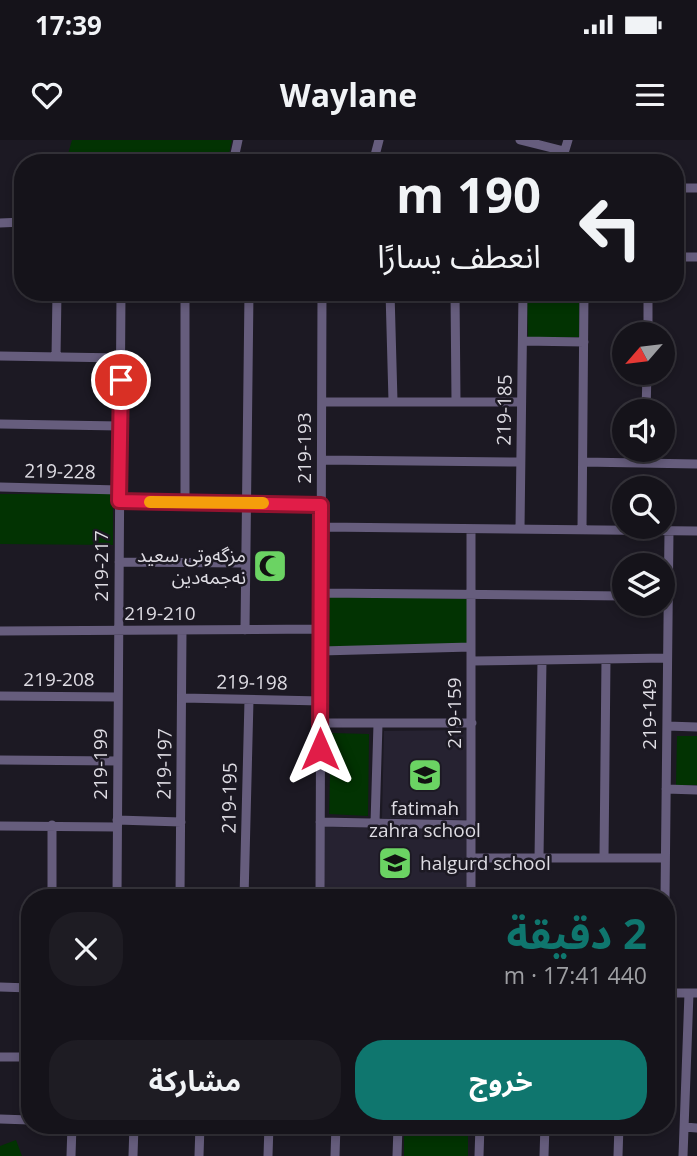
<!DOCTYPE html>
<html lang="ar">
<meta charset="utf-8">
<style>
body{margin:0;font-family:"Open Sans","Noto Sans Arabic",sans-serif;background:#1e1c23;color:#f1f3f6;direction:rtl;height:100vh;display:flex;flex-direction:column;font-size:26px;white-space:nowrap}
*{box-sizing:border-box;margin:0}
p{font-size:23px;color:#9d9ea2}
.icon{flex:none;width:38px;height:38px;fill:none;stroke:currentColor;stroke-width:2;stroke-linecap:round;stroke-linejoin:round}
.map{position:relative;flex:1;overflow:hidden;direction:ltr}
.drawer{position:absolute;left:21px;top:749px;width:654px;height:245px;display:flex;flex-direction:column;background:#15131a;border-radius:28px;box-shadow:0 4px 10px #0003,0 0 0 2px #343239;direction:rtl}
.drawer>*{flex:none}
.banner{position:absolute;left:14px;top:14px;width:670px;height:147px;border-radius:28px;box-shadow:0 4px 10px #0003,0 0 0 2px #343239;direction:rtl;background:#15131a;color:#f1f3f6;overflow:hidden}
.needle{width:46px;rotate:242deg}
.controls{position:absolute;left:612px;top:182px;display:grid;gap:14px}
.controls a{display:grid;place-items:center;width:63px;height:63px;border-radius:50%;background:#15131a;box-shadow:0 4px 10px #0003,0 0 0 2px #343239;font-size:35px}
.pin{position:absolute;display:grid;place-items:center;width:60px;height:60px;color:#fff;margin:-30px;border:4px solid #fff;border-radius:50%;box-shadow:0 2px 7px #0007}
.me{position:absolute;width:77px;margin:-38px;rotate:0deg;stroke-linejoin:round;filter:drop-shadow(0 0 5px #0008)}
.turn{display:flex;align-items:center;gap:24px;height:147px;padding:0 28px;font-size:32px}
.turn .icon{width:91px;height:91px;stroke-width:2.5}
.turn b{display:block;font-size:49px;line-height:60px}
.round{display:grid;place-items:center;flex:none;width:74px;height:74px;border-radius:28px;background:#1e1c23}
.head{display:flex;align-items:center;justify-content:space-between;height:119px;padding:0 28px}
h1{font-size:42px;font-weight:700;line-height:52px;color:#0f766e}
.button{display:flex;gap:14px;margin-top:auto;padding:14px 28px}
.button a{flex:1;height:80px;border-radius:28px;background:#0f766e;color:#fff;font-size:28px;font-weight:700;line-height:80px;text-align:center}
.button a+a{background:#1e1c23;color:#f1f3f6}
.status{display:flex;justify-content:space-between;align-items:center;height:49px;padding:0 35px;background:#15131a;direction:ltr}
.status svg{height:19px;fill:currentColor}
header{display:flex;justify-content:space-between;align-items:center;height:91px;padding:0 28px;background:#15131a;font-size:32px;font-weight:700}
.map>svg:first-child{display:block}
</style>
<div class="status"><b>17:39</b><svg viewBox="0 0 49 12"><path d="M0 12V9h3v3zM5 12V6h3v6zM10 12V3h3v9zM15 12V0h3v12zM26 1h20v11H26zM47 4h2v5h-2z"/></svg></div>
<header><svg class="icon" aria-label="menu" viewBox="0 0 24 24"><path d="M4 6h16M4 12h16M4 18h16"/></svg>Waylane<svg class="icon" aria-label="heart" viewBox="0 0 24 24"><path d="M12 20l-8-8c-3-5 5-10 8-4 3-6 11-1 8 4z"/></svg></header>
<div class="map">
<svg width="697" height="1016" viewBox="0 0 697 1016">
<rect width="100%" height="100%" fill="#1c1923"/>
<path fill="#262231" d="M468,590V680L382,678L384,591Z
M322,687L469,688L468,758H322Z"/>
<path fill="#023302" d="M72,0H232L227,23H103L68,14Z
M527,152H579V197L528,198Z
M0,354H113V405L0,404Z
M321,456L467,459L468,504L321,511Z
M331,593L369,594L368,676L329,674Z
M677,596H697V645H676Z
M404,993L468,994V1016H404Z
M16,1000L22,1016H0V1006Z"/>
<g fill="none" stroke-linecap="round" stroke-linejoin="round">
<path stroke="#665d7d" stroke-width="9" d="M520,0L564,11
M233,23L238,0
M373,23L379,0
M561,23L568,0
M676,48H697
M0,83L23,82
M676,117H697
M185,152V362
M390,152L393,261
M455,152L456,261
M648,194V152
M523,201L584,202
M0,216L122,218
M56,217L57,152
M322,262H521
M646,271L647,233
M0,284L120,286
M322,320L520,322
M583,322L697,324
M645,323L646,310
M0,347L119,350
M119,361L322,364
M321,387L697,391
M471,389V758
M520,389L523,152
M582,389L584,152
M119,422L245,423
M321,453L625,456
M245,490L249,152
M0,491L321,489
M321,511L471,507
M472,521L667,518
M0,556L118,557
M182,558L321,561
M320,583H472
M667,586L697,587
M0,620L118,621
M666,649L697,650
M117,680L181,682
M320,682L472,685
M375,683L378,584
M0,686L117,687
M472,718H665
M539,718L542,520
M604,718L606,519
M52,758V685
M117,758L121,152
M180,758L182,491
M244,758L249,560
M320,758L322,152
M665,758L669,391
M0,847L30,848
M667,853H697
M0,917H30
M0,979L30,980
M365,985L480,987
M685,987L697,988
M71,1016L72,985
M133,1016L134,985
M199,1016L200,985
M268,1016L269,985
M335,1016L336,985
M397,1016L398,987
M479,1016L480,985
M544,1016L545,985
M618,1016L619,985
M683,1016L689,853"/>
</g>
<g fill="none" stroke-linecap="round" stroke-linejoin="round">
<g stroke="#92132f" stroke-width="18">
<path id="route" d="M121,240L119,361L321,365L320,609"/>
</g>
<use href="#route" stroke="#e11d48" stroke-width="12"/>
<path stroke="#f59e0b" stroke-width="12" d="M150,362L263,363"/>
</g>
<defs>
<g id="mosque-square" transform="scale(1.75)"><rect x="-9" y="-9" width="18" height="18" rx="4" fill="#6bd363" stroke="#1c1923"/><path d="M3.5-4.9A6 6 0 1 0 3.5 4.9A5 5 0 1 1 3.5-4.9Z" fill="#111"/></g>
<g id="school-square" transform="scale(1.75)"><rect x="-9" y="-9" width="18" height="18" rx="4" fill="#6bd363" stroke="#1c1923"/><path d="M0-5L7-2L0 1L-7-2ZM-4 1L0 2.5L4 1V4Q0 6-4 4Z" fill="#111"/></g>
</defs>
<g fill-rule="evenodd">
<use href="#mosque-square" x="270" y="426"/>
<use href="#school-square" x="425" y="635"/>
<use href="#school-square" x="395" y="723"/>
</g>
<g text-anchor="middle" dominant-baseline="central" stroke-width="5" stroke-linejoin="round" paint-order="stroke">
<g font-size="19" fill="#dedce3" stroke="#1c1923">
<text transform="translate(504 270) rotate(-89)">219-185</text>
<text transform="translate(304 308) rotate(-90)">219-193</text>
<text transform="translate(60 331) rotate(1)">219-228</text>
<text transform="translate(101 426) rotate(-90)">219-217</text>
<text x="160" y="473">219-210</text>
<text x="59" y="539">219-208</text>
<text transform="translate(252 542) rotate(1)">219-198</text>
<text transform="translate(454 573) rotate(-90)">219-159</text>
<text transform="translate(649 574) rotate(-90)">219-149</text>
<text transform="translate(100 624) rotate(-90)">219-199</text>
<text transform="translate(164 624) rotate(-89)">219-197</text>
<text transform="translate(229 658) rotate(-89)">219-195</text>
</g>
<g font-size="19" fill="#dedce3" stroke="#1c1923" text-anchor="end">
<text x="246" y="415">مزگەوتی سعید<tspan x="246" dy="22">نەجمەدین</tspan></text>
<text x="425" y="668" text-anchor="middle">fatimah<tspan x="425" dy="22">zahra school</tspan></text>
<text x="420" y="723" text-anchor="start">halgurd school</text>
</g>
</g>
</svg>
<div class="controls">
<a><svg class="needle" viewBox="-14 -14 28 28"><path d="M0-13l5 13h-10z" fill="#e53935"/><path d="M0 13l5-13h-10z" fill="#9d9ea2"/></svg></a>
<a><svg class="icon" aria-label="sound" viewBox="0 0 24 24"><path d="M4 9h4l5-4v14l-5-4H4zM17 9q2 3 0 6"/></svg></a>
<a><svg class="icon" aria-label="search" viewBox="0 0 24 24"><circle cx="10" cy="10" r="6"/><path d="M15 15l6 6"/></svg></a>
<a><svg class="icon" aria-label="layers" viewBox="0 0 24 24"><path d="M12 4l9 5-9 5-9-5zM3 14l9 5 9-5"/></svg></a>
</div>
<div class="pin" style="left:121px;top:240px;background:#d93025"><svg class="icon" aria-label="arrive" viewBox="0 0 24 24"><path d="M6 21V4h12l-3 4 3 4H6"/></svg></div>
<svg class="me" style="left:320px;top:609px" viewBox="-20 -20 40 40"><path d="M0-17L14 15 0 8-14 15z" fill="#e11d48" stroke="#fff" stroke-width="4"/></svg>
<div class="banner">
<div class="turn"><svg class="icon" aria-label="left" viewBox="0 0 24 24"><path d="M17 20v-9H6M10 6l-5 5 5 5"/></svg><div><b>190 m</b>انعطف يسارًا</div></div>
</div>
<section class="drawer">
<div class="head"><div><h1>2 دقيقة</h1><p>440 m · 17:41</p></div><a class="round"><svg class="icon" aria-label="close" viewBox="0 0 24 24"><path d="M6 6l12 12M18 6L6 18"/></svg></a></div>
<div class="button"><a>خروج</a><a>مشاركة</a></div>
</section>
</div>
